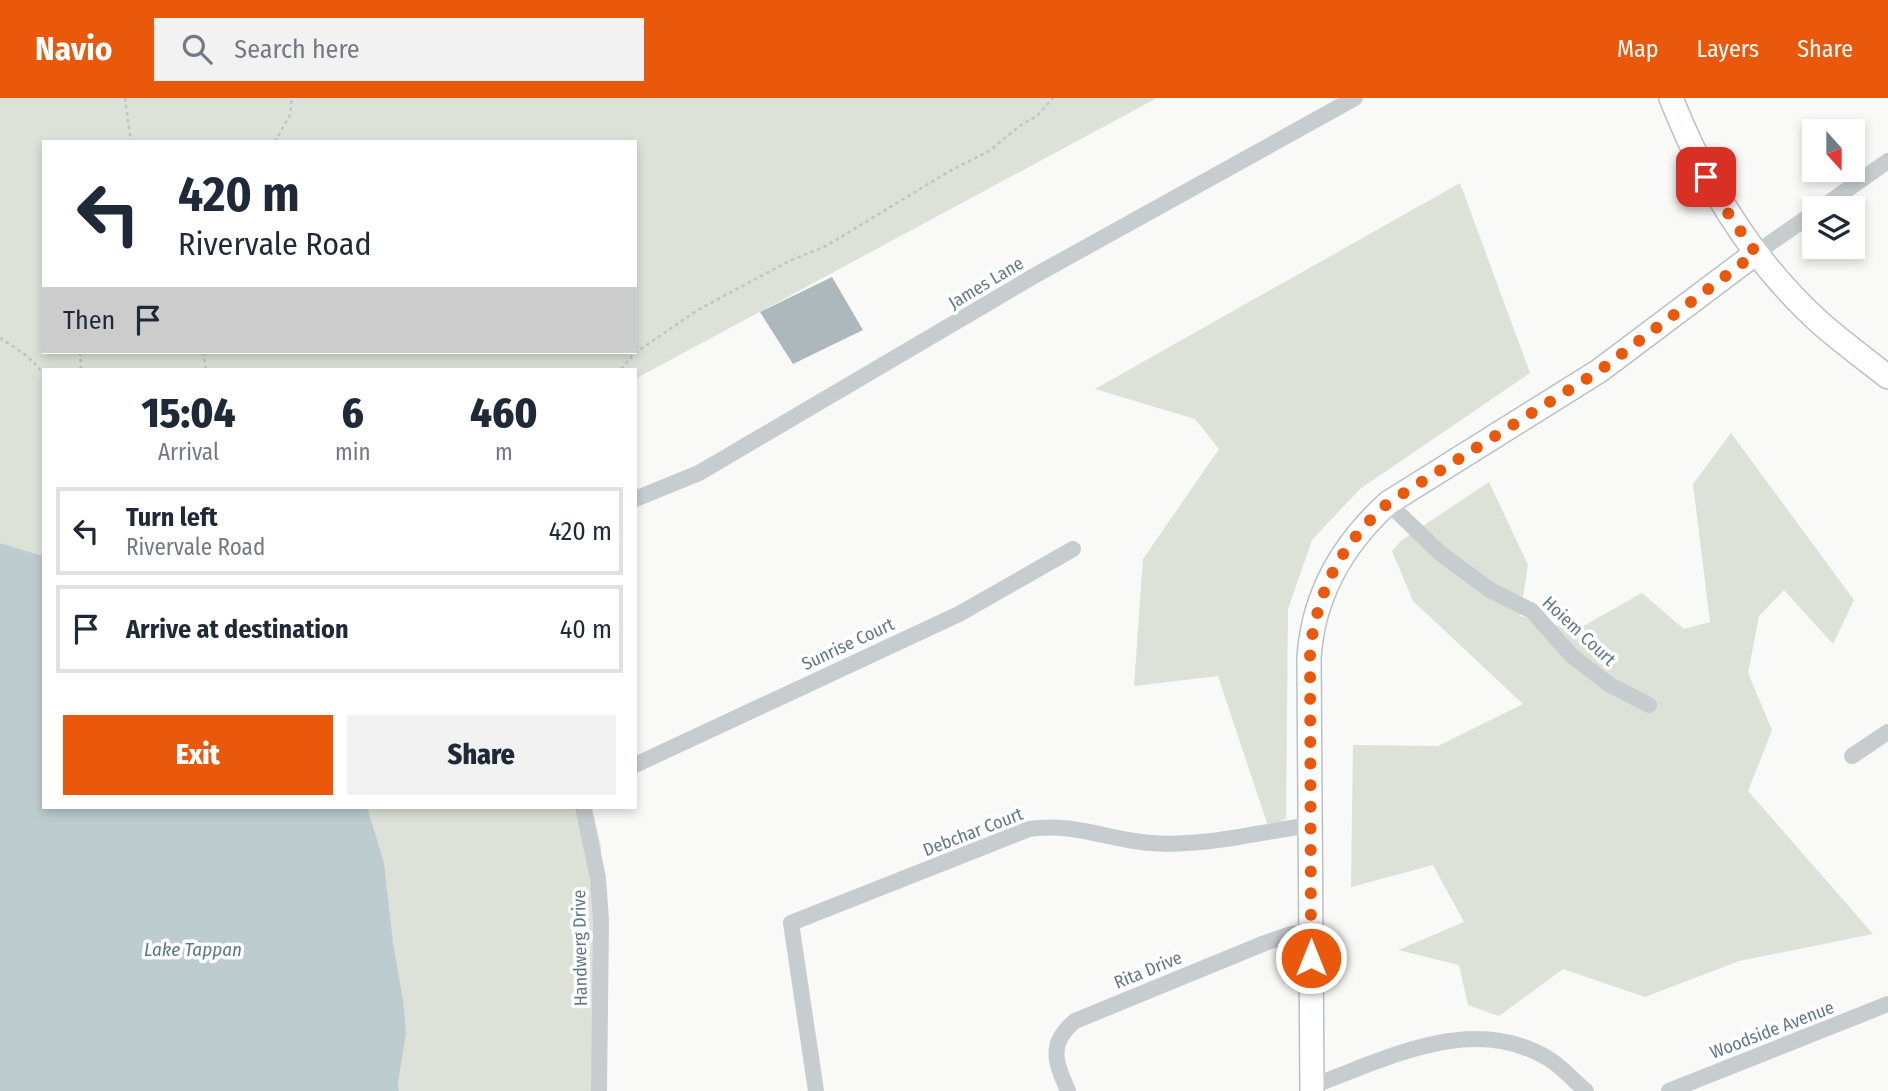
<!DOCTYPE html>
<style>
body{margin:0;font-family:"Fira Sans Condensed",sans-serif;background:#f2f2f3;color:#1f2937;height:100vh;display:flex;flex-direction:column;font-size:26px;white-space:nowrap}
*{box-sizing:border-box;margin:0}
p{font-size:23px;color:#747a83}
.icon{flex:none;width:38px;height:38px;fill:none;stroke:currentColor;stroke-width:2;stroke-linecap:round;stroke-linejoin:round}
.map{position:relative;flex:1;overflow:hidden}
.panel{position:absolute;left:42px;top:270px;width:595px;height:441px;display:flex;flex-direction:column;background:#fff;border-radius:0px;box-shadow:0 4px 10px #0003}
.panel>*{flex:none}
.guide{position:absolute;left:42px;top:42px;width:595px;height:214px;border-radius:0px;box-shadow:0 4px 10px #0003;background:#fff;color:#1f2937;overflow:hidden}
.needle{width:46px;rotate:159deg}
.controls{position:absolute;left:1802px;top:21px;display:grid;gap:14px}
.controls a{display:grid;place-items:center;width:63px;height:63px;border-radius:0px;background:#fff;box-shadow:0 4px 10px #0003;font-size:35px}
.pin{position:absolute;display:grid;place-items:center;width:60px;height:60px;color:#fff;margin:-30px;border-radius:14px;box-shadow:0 4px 10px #0006}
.me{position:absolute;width:77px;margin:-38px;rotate:0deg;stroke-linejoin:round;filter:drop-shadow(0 0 5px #0008)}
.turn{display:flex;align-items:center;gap:24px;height:147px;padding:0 21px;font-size:32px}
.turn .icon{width:91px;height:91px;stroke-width:2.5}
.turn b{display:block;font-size:49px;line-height:60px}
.then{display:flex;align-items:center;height:66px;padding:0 21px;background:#0003;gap:14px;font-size:26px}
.eta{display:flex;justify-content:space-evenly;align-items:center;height:119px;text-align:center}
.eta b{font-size:42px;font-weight:800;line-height:49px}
.button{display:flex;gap:14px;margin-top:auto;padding:14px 21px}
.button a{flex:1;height:80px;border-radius:0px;background:#ea580c;color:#fff;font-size:28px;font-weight:800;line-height:80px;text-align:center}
.button a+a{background:#f2f2f3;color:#1f2937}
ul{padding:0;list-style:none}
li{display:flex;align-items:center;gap:21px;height:88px;margin:0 14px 10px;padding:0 7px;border:4px solid #e0e1e3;border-radius:0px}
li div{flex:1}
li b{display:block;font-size:26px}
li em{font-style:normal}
header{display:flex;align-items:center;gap:42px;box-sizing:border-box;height:98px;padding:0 35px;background:#ea580c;color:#fff}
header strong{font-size:33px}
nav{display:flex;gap:38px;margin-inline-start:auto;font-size:24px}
.search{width:490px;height:63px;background:#f2f2f3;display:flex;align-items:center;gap:18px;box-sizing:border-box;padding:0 24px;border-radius:0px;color:#747a83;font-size:26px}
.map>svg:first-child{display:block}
</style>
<header>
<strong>Navio</strong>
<div class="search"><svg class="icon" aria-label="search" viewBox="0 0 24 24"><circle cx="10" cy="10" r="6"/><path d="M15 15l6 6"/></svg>Search here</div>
<nav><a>Map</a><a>Layers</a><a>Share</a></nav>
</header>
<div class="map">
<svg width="1888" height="993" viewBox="0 0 1888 993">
<rect width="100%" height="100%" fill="#f9f9f7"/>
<path fill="#dce2d7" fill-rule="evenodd" d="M0,0H1157L635,281V271H44V458L0,445ZM44,44H635V254H44Z
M1460,85L1530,275L1360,391L1312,442L1288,511L1286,721L1268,728L1218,578L1134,588L1143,461L1219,351L1195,321L1095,291Z
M1731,335L1854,502L1833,546L1784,492L1759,518L1748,575L1772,632L1748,693L1873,836L1739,863L1645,899L1563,871L1499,918L1468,907L1459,867L1398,852L1464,824L1433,767L1351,789L1353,647L1438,648L1523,606L1413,503L1392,453L1402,442L1489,384L1528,467L1520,518L1576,532L1642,495L1684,531L1710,524L1693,386Z
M367,709H592L601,749L604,993H399L398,984L403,901Z"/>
<path fill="#bdcccf" d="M0,445L44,458V709H367L384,765L393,845L403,901L406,935L398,984L399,993H0Z"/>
<path fill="#adb8bd" d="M832,179L863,232L793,266L760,214Z"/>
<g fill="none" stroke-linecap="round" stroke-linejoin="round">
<g stroke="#b9c0c4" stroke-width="26">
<path id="secondary" d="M1671,0C1704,84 1750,160 1817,222C1839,242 1864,260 1888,279
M1312,993L1309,560C1313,497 1342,447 1388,405L1599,273L1756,155"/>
</g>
<path stroke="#c0c4c5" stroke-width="2.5" stroke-dasharray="3.5 3.5" stroke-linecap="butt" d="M125,0L131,44
M275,44L290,17L292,0
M0,240C15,250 35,261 44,278
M80,254L81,271
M203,254L206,271
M621,271L635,255L696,213L789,163L826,148L948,74L989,53L1021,27L1037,18L1053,0"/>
<path stroke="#c7cccf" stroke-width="16" d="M1821,110L1888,63
M1756,155L1815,114
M635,401L699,375L1034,178L1355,0
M1388,405L1440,455L1490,492L1532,513L1572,558L1610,587L1649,607
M1852,658L1888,634
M635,667L959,516L1073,451
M583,709L598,780L601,823L599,993
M1312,988C1387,961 1472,914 1549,961C1562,969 1574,983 1586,993
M816,993L791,825L1029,731C1075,724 1107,742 1151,745C1204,749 1259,734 1311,727
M1068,993C1056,965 1047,946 1075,923L1265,845L1291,836L1311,834
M1669,993L1888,906"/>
<use href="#secondary" stroke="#fff" stroke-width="23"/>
</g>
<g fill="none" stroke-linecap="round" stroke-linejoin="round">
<path stroke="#ea580c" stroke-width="12" stroke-dasharray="0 21.6" d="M1311,860L1310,550C1320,487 1341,447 1388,405L1599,273L1756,155L1731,120L1706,79"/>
</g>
<g text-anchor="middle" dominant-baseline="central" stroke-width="7" stroke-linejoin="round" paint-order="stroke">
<g font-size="18" fill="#627985" stroke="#fff">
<text transform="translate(986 185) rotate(-31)">James Lane</text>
<text transform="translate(1579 533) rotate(43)">Hoiem Court</text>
<text transform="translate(848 546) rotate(-25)">Sunrise Court</text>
<text transform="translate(973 734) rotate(-21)">Debchar Court</text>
<text transform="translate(580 850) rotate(-91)">Handwerg Drive</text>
<text transform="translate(1148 872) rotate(-22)">Rita Drive</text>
<text transform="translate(1772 932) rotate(-21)">Woodside Avenue</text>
</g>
<g font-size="19" font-style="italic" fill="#5d787e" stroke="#fff">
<text x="193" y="851">Lake Tappan</text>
</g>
</g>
</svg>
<div class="controls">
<a><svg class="needle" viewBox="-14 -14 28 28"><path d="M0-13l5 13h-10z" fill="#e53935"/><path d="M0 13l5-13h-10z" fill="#747a83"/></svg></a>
<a><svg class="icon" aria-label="layers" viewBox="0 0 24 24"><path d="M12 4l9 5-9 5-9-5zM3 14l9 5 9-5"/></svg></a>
</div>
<div class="pin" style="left:1706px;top:79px;background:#d93025"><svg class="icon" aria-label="arrive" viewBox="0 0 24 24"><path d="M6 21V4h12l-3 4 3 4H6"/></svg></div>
<svg class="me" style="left:1311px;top:860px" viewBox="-20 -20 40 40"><circle r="17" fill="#ea580c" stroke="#fff" stroke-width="3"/><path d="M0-11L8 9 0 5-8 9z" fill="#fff"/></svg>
<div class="guide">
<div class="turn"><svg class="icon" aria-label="left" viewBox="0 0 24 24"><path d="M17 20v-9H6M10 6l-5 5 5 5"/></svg><div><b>420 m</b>Rivervale Road</div></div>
<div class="then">Then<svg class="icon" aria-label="arrive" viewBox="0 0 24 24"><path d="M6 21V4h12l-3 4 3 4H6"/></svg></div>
</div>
<section class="panel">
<div class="eta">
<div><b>15:04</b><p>Arrival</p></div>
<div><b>6</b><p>min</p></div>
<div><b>460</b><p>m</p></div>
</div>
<ul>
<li><svg class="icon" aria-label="left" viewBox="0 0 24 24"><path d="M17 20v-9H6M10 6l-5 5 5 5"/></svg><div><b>Turn left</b><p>Rivervale Road</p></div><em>420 m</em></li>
<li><svg class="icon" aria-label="arrive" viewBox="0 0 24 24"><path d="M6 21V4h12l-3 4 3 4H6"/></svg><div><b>Arrive at destination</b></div><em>40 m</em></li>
</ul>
<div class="button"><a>Exit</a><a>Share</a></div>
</section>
</div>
